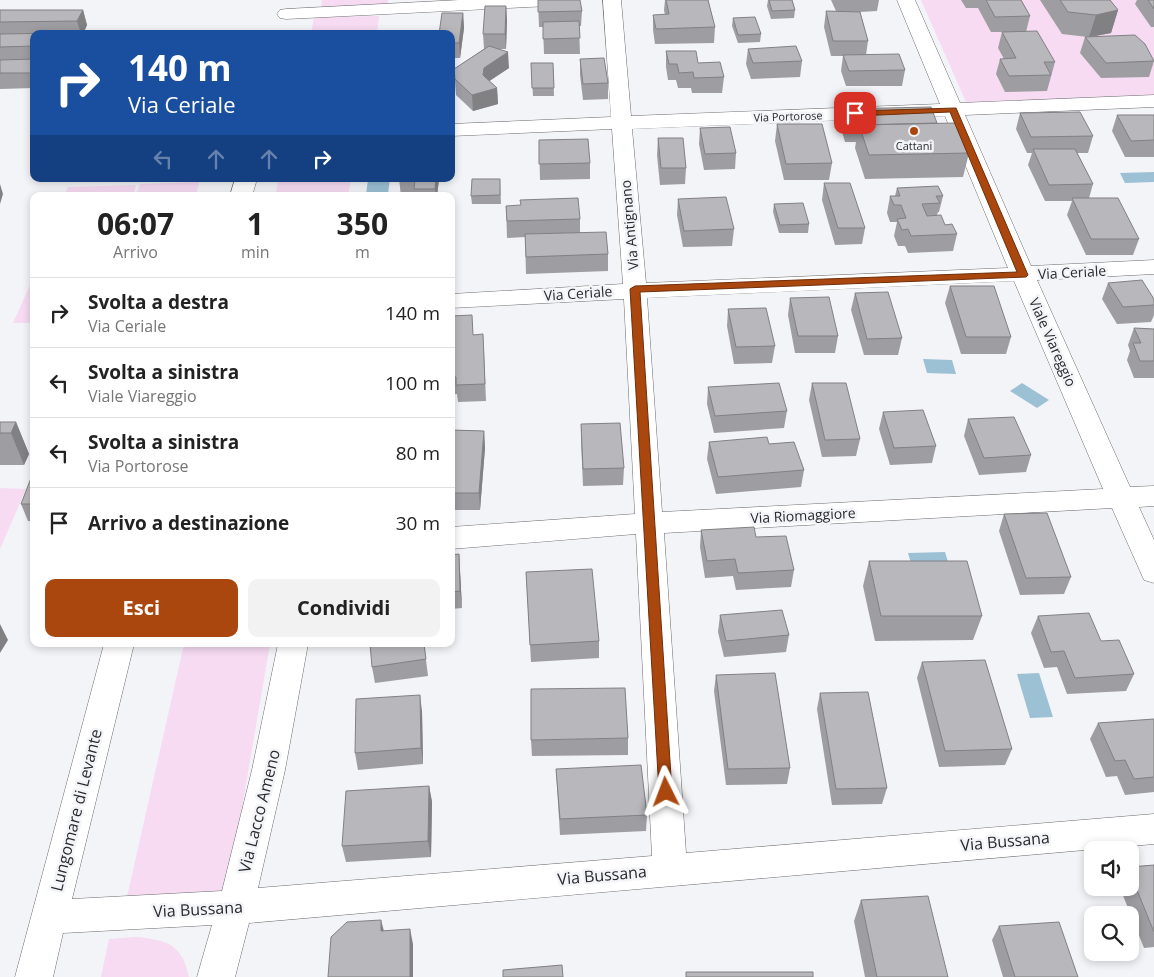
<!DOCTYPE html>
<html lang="it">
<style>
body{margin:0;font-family:"Open Sans",sans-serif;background:#f2f2f2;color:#222;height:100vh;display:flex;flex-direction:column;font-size:19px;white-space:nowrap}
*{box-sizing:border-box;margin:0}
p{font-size:16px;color:#767676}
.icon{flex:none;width:28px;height:28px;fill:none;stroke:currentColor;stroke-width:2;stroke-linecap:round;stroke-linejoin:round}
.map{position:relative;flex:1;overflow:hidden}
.panel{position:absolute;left:30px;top:192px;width:425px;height:455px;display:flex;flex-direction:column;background:#fff;border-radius:10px;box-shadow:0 2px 8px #0003}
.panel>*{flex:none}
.guide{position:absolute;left:30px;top:30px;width:425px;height:152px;border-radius:10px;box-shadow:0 2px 8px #0003;background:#1a4fa0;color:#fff;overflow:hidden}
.buttons{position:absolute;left:1084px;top:841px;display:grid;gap:10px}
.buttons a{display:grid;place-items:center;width:55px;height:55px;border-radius:10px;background:#fff;box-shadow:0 2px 8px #0003;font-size:25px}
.pin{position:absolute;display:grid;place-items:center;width:42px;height:42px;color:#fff;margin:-21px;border-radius:10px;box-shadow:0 2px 8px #0006}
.me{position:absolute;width:55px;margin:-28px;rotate:357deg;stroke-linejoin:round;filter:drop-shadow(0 0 4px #0008)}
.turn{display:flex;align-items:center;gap:18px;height:105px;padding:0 15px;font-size:22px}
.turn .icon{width:65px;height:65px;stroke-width:2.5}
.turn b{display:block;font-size:35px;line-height:42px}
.lanes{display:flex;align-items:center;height:48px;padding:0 15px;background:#0003;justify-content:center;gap:25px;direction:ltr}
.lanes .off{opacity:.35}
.eta{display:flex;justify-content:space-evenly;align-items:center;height:85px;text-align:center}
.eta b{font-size:30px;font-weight:700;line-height:35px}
.primary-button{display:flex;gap:10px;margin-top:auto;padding:10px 15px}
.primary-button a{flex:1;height:58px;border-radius:10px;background:#aa470f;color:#fff;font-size:20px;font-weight:700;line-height:58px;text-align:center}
.primary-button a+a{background:#f2f2f2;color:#222}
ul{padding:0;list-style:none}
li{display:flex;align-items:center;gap:15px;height:70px;padding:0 15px;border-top:1px solid #e0e0e0}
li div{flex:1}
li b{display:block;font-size:19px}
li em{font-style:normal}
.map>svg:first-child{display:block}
</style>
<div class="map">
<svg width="1154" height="977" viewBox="0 0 1154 977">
<rect width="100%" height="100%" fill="#f3f4f8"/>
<path fill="#f6dbf3" d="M322,0H388V6L321,8Z
M921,0H1154V100L969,109Z
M379,16L377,34H311L314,17Z
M279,179H351L348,196H275Z
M199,182L196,196H136L140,184Z
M136,185L133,196H64L68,187Z
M34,276V323H13Z
M0,488L26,489L0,549Z
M184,644H270L227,895L127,897Z
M136,937C167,940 182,944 189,977H101L109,939Z"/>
<path fill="#9cc0d4" d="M1154,172V182L1125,183L1120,173Z
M368,179H390L388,194L366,195Z
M923,359L952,360L956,374L927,373Z
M1022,383L1049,400L1037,408L1010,391Z
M945,552L949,565L912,567L908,553Z
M1039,673L1053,717L1030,718L1017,674Z"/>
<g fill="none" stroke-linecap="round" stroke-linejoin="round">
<g stroke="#6b6b6f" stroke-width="1">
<path id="minor" d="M460,0H578L575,4L569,5L286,19L280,18L277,14L280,10L286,9Z
M603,0H621L631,116L940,104L897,0H915L960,103L1154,95V107L965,115L1031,266L1154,260V274L1037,280L1130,487L1154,486V506L1139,507L1154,540V583L1144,580L1112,508L664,533L686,853L1154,814V844L249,923L235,977H197L212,925L63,933L53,977H15L104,644H134L72,899L222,891L252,770L278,644H308L285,770L258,888L652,856L636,534L451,549V527L635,514L624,299L451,308V294L623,284L612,129L451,136V124L611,117ZM945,116L1008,268L646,283L632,129ZM1014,281L1103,489L662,512L647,298Z
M235,179H257L252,196H230Z"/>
</g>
<use href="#minor" fill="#fff" fill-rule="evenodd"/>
</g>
<path fill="#9e9da1" d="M538,0L582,11L581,26H579L580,54H544L543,27H539Z
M665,0H708L715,27L714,43L655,44L653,30V15H665L664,10Z
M768,0H792L795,10L794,18L771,19L767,6Z
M831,0H879L877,11L860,12L868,41L866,55L905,70L902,86H846L841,71L843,56H831L824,27L826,11H836Z
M961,0H1021L1030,16L1026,32L1055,62L1047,91L1005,92L996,74L1000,59H1004L998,48L1002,32H991L978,8H966Z
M1040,0H1110L1118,10L1111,33L1091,37L1154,61L1149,77L1101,78L1080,53L1085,37H1088L1062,34Z
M1137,0H1154V27H1151L1135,4Z
M506,6L507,21L506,49H500L509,68L489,81L497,88L498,104L473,111L456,95L454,69L484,49L483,34Z
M0,10H83L87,25L83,34H34V88L0,89Z
M463,13L464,28L460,58H451V34Z
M733,18L761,34L760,42L738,43L732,26Z
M748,49L802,61L800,77L751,79L746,64Z
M666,51L698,63L724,77L722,93H692L691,88H678L676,80H668L666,67Z
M580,59L608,83V99L583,100L580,75Z
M531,63H553L554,96H533Z
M842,109L937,123L969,153L963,177L865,179L855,148L856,142H845L840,125Z
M1020,113L1093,136L1088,153H1077L1093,184L1089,198L1139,239L1133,255H1086L1067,215L1072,201H1045L1028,165L1032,153H1027L1016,129Z
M1117,115H1154V157H1125L1112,131Z
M777,124L832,163L829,180H784L775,141Z
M700,128L736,153L735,169L704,170L699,144Z
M658,138L686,168L685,184L660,185L657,155Z
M539,140L590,163V179L540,180Z
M399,179H439L437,196H401Z
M500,179L501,204H472L471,196Z
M824,183L865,228L862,244L835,245L822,200Z
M897,188L943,196L939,212H938L937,215L945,225L957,234L953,251L908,253L905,246H898L894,236L897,222H890L887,213L890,196H895Z
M678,199L734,229L732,246L683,247L677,215Z
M774,204L809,224L808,233H779L773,212Z
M506,206L580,219V233L608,254V271L526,274L525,237L507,238Z
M1108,283L1154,299V315L1151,322L1117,324L1102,299Z
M950,286L1011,337L1006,354H961L945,303Z
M855,293L902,338L898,355H864L851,310Z
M790,298L838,336L835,353H795L788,315Z
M728,310L775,346L772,363L734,364L727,326Z
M451,316L473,335L484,351L486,401L458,402L457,394H451Z
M1134,328L1154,329V378H1134L1127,360L1130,351L1128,345Z
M812,383L860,439L856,456L822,457L809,400Z
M708,387L787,411L784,428L714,433L707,404Z
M883,412L936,446L932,463L890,465L879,429Z
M968,419L1031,455L1026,472L979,475L964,436Z
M0,422H16L29,454L24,465H0Z
M581,424L624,468L623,485L583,486L581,441Z
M451,430L484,431L485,448L480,510H451Z
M709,442L769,444L804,470L801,487L716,494L707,459Z
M34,473V521H28L21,504Z
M1004,514L1071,577L1064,594L1020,595L999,531Z
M701,530L756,537L794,570L791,587L736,590L733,576L705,578L700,547Z
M459,554L460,571L462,608L451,609V555Z
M869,561L982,616L973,640L875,641L863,586Z
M526,572L599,641V658L531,662Z
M720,615L789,635L786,652L724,657L718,632Z
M1038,616L1134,674L1126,691L1067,694L1057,667L1044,668L1031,633Z
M424,644L428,676L375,683L372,667Z
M922,662L1012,749L1005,765L939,767L917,678Z
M716,675L790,768L787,784L726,785L714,691Z
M820,693L887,788L882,804L832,805L817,709Z
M422,711L423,764L358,770L355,753Z
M1154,719V792L1125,795L1117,776L1106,777L1090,739L1098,723Z
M628,738V755L532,756L531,740Z
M556,769L647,815L646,831L560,835Z
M429,786L432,802L431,857L346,862L342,846Z
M1154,865V947L1144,948L1120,888H1130V867Z
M861,900L948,977H865L854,921Z
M999,926L1078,977H1003L992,940Z"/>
<path fill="#818083" d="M506,6L507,21L506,49L505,34Z
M83,10L87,25L83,34H81L77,21Z
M1118,10L1111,33L1089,37L1096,15Z
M463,13L464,28L460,58L459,43Z
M508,52L509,68L485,84L483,75L484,68Z
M497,88L498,104L473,111L472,95Z
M436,179H439L437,196H436L435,189Z
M0,184L3,194L0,204Z
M16,422L29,454L24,465L11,433Z
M484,431L485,448L480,510L479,493Z
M459,554L460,571L462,608L460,591Z
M0,624L8,640L0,653Z
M420,695L422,711L423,764L421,748Z
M429,786L432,802L431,857L428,841Z
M381,920L385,935L381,931Z
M410,929L413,944V977H410Z"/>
<path fill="#b8b7bb" stroke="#818083" d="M538,0H580L582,11L538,12Z
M666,0H708L715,27L656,29L653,15L669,14Z
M769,0H792L795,10L772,11Z
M986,0H1021L1030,16L995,17Z
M1060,0H1110L1118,10L1096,15L1068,12Z
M1148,0H1154V9Z
M485,6H506L505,34H483Z
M0,10H83L77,21L0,22Z
M826,11L860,12L868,41H833Z
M442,13H463L459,43H451V34H439Z
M755,17L761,34L738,35L733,18Z
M579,21L580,38L543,39V22Z
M1037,31L1055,62H1044L1051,75L1009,76L1000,59L1016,58L1002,32Z
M71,33L70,34H34V46L0,47V34Z
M1135,35L1145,44L1154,61L1106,63L1085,37Z
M489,46L508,52L484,68L483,75L497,88L472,95L455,79L454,69Z
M796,46L802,61L753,63L748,49Z
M666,51H696L698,63L720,62L724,77L694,78L693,72L679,73L677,64H669Z
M899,54L905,70L849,71L843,55Z
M604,58L608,83L583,84L580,59Z
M34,59V73H0V60Z
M531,63H553L554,88H532Z
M931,107L937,123L859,125L847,126L842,109Z
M1080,112L1093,136L1031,137L1020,113Z
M1117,115H1154V140L1131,141Z
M956,123L969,153L869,155L859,125Z
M777,124H822L832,163L786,164Z
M730,127L736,153L705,154L700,128Z
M658,138H683L686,168H661Z
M588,139L590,163L539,164V140Z
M1033,149H1075L1093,184L1049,185Z
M399,179H436L435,189H414L415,180L399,181Z
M472,179H500V195L471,196Z
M824,183H850L865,228H838Z
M938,186L943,196H936L940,203L922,204L927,216L941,215L945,225L952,224L957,234L911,236L908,229L902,230L897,219L906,218L901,205H894L890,196H900L897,188Z
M726,197L734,229L684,231L678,199Z
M578,198L580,219L507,221L506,206L521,205L520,200Z
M1072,198H1118L1139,239H1091Z
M803,203L809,224L780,225L774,204Z
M606,232L608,254L526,257L525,234Z
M1142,280L1154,299V305L1123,307L1108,283Z
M950,286H994L1011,337H966Z
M888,292L902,338L867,339L855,293Z
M829,297L838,336H798L790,298Z
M766,308L775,346L736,347L728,309Z
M472,315L473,335L483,334L485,384L456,385V377H451V316Z
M1134,328L1154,329V361H1140L1133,343H1141Z
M779,383L787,411L715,416L708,387Z
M812,383H846L860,439L825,440Z
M923,410L936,446L894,448L883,412Z
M1014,417L1031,455L984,458L968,419Z
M0,422H16L11,433H0Z
M620,423L624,468L583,469L581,424Z
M451,430L484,431L479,493H451Z
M767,437L769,444L794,442L804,470L718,477L709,442Z
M33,473L34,504H21Z
M1047,513L1071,577L1026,578L1004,514Z
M754,527L756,537L786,536L794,570L738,573L735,559L707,561L701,530Z
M459,554L460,591L451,592V555Z
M869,561H967L982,616H881Z
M592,569L599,641L530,645L526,572Z
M782,610L789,635L726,641L720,615Z
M1089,613L1101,641L1119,640L1134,674L1075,678L1064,651L1051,652L1038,616Z
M370,644H424L426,659L372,667Z
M985,660L1012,749L945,751L922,662Z
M775,673L790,768L728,769L716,675Z
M625,688L628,738L531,740V689Z
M868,692L887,788L836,789L820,693Z
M420,695L421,748L355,753L356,699Z
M1154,719V777L1134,779L1125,760L1115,761L1098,723Z
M641,765L647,815L560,819L556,769Z
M429,786L428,841L342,846L346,791Z
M1154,865V932L1130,873V867Z
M928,896L948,977H877L861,900Z
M381,920V931L410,929V977H328L331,937L347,922Z
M1059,922L1078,977H1015L999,926Z
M562,965L563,977H503V970Z
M686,972H813V977H686Z"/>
<path fill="#aa470f" stroke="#6e2e0a" d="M956,108L1028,275L1026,277L640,292L672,792L670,796L666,798L661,796L659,792L630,289L635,286L1017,272L950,112L855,116L851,113L855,111Z"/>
<circle fill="#aa470f" stroke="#f3f4f8" stroke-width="2" cx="914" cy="131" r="5"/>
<g text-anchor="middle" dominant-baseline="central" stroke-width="5" stroke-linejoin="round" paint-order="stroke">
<g font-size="11" fill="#2a2a2c" stroke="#f3f4f8">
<text transform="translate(788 116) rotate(-2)">Via Portorose</text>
</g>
<g font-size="11" fill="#2a2a2c" stroke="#f3f4f8">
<text x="914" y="145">Cattani</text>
</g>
<g font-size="14" fill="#2a2a2c" stroke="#f3f4f8">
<text transform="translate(629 225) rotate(-95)">Via Antignano</text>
<text transform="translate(1072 272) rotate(-3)">Via Ceriale</text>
<text transform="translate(578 293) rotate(-4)">Via Ceriale</text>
<text transform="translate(1053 342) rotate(66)">Viale Viareggio</text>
<text transform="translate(803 515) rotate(-3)">Via Riomaggiore</text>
</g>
<g font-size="16" fill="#2a2a2c" stroke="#f3f4f8">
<text transform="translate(76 810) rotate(-76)">Lungomare di Levante</text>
<text transform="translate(259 811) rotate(-76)">Via Lacco Ameno</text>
<text transform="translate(1005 841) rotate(-5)">Via Bussana</text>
<text transform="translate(602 875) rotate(-5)">Via Bussana</text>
<text transform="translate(198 909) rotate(-3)">Via Bussana</text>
</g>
</g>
</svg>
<div class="buttons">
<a><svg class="icon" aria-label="sound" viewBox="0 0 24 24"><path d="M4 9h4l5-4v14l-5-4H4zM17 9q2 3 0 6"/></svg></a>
<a><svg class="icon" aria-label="search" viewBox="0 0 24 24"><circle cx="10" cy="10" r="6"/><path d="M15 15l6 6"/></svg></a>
</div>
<div class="pin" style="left:855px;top:113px;background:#d93025"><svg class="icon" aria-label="arrive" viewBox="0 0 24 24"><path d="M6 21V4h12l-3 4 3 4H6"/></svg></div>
<svg class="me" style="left:666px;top:792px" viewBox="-20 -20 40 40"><path d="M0-17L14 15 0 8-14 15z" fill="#aa470f" stroke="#fff" stroke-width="4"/></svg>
<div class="guide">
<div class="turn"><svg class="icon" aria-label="right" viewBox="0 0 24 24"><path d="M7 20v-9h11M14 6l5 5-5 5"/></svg><div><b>140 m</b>Via Ceriale</div></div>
<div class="lanes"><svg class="icon off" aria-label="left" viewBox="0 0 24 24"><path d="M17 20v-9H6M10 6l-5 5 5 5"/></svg><svg class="icon off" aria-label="ahead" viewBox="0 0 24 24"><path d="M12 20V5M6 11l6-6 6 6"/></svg><svg class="icon off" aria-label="ahead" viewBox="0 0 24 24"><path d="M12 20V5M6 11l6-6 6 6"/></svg><svg class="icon" aria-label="right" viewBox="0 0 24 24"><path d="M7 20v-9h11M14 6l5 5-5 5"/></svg></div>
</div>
<section class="panel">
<div class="eta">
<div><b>06:07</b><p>Arrivo</p></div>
<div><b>1</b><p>min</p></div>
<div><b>350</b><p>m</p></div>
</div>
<ul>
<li><svg class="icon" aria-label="right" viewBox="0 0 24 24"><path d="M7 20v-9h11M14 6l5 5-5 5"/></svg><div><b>Svolta a destra</b><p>Via Ceriale</p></div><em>140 m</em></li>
<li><svg class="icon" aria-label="left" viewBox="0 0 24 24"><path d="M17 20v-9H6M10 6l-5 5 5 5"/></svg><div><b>Svolta a sinistra</b><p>Viale Viareggio</p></div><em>100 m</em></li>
<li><svg class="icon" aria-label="left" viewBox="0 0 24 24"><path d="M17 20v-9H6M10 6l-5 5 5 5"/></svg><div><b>Svolta a sinistra</b><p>Via Portorose</p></div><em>80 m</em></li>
<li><svg class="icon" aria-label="arrive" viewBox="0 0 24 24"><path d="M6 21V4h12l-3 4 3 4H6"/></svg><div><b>Arrivo a destinazione</b></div><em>30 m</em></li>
</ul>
<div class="primary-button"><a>Esci</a><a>Condividi</a></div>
</section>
</div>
